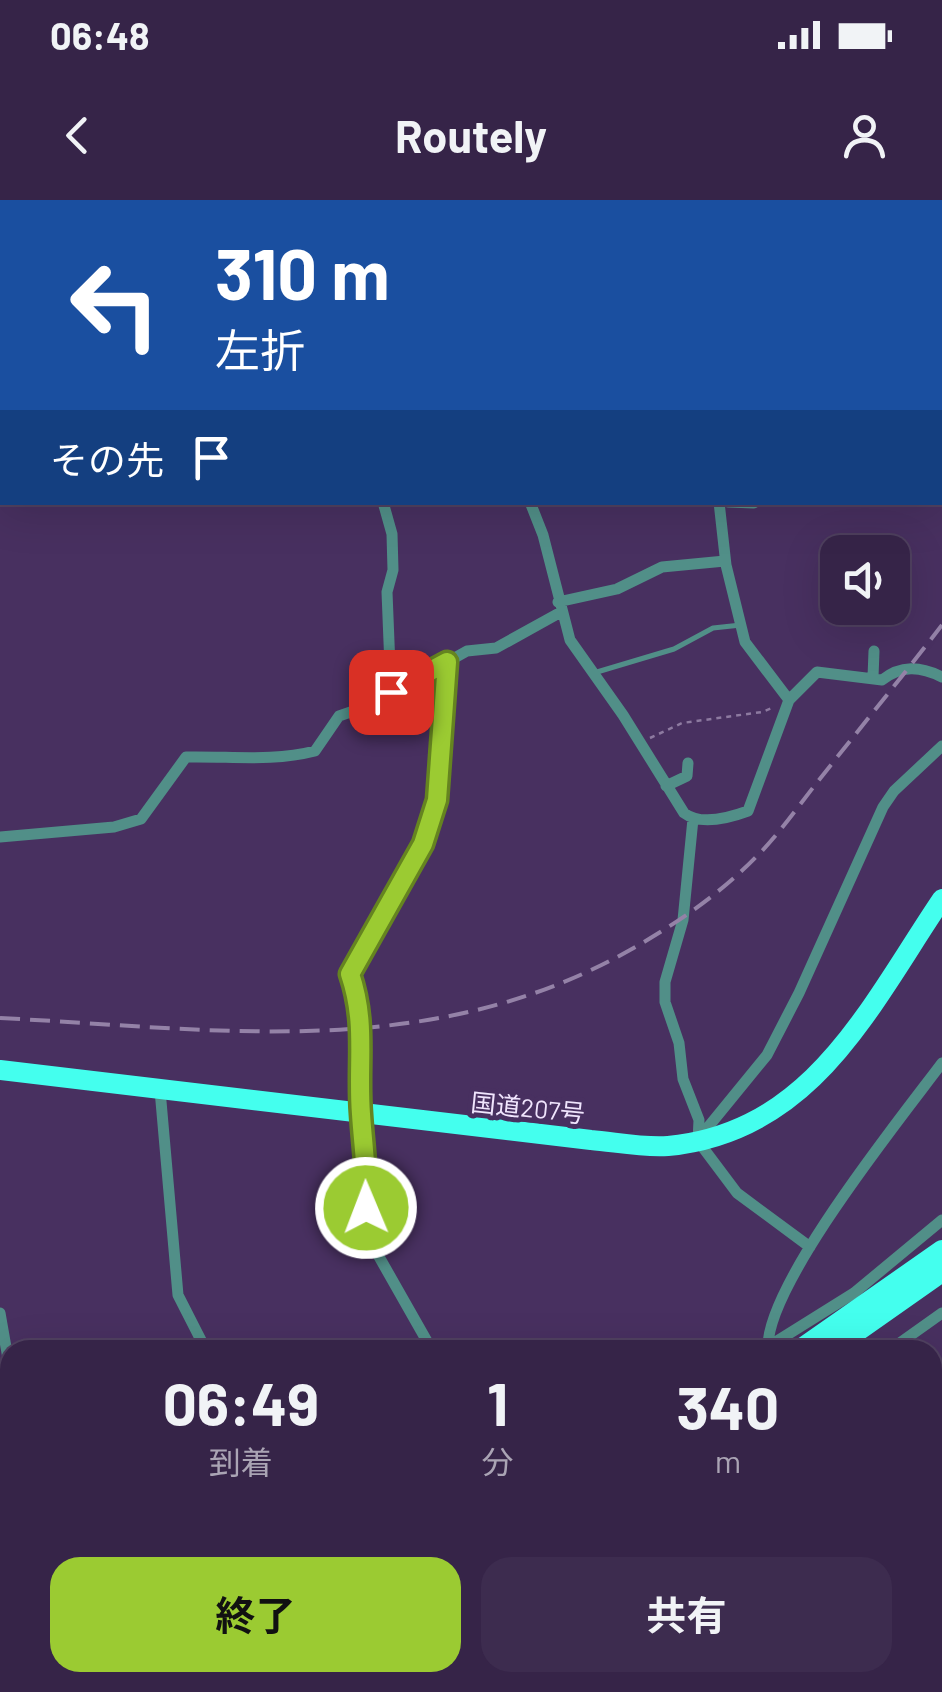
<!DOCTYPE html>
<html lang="ja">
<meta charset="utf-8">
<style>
body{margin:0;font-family:Barlow,"Noto Sans JP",sans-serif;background:#3d2c4f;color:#f1f3f6;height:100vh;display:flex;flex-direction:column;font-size:38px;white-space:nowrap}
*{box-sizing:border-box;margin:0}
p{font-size:32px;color:#aaa4b4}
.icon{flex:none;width:55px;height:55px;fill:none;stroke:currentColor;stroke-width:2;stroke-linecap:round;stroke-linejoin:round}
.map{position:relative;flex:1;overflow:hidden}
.details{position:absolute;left:0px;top:1140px;width:942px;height:352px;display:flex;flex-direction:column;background:#362448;border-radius:30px 30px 0 0;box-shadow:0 10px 40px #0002,0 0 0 2px #504160}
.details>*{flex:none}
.banner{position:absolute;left:0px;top:0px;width:942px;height:305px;box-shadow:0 10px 40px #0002,0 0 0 2px #504160;background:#1a4fa0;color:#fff;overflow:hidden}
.buttons{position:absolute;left:820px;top:335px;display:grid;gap:20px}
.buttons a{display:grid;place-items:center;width:90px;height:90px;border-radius:20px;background:#362448;box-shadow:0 10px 40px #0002,0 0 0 2px #504160;font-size:50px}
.pin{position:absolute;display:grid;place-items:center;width:85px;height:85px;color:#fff;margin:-42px;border-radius:20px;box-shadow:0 5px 15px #0006}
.me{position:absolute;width:110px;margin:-55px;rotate:359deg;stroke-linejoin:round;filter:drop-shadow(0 0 8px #0008)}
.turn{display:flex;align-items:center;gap:35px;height:210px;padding:0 50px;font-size:45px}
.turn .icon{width:130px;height:130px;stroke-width:2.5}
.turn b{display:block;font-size:70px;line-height:85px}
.then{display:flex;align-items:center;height:95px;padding:0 50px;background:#0003;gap:20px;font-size:38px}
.eta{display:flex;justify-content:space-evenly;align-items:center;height:170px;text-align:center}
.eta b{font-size:60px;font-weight:700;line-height:70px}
.action{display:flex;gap:20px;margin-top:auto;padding:20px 50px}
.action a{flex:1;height:115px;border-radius:30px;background:#9bcb32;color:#111;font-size:40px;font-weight:700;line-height:115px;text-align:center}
.action a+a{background:#3d2c4f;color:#f1f3f6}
.status{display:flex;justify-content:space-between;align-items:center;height:70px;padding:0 50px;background:#362448;direction:ltr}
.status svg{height:28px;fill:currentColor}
header{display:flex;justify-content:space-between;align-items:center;height:130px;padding:0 50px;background:#362448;font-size:45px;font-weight:700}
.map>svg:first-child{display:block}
</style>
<div class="status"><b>06:48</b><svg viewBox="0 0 49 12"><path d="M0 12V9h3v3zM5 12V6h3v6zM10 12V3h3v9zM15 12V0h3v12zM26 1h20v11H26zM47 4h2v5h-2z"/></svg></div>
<header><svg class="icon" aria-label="back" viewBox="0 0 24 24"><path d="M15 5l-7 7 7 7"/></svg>Routely<svg class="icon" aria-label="person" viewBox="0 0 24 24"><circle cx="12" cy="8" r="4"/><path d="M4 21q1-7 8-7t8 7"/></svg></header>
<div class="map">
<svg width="942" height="1492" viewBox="0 0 942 1492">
<rect width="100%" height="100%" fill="#483060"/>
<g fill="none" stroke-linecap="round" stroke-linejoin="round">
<path stroke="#8d7aa0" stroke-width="2.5" stroke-dasharray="5 5" stroke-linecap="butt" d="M887,0L888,2
M891,2L906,0
M650,538L682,523L762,512L772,508
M494,1492L500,1482"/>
<path stroke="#518f88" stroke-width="5" d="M597,472L674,449L713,428L741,425"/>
<path stroke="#518f88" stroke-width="11" d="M96,0L97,2
M378,2L379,0
M504,2V0
M757,2V0
M940,206L942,207
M0,221L2,211
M383,302L392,334L393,370L387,392L391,492
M530,302L543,335L570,440L623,515L684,613C701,626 729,618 748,611L789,500L817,472L882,480C901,465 920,466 942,477
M719,302L726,365L745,442L789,500
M728,302L754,303
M558,402L617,389L662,367L725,361
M873,477L874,451
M666,586L687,576L688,563
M693,619L683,720L665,782V802L679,843L683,879L699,920L698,941L737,993L810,1047
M0,637L114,627L141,619L186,557C232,556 272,562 315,551L339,516L368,506L467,451L496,448L561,412
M160,890L178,1095L206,1150
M700,937L767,855L799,793L883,607L894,591L942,546
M0,1113L10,1170
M768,1147C767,1084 900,919 942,863
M766,1148L854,1093L942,1020
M432,1150L365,1032L368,984L361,912L363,829L350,774L423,644L437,599L447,462
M890,1150L942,1113
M0,1426L10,1424
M151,1482L156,1492
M387,1482L394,1492
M27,1492L33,1487L65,1482"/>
<path stroke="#4fe" stroke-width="20" d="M0,870L591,940C615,942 643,948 668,946C813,932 869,807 942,699
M799,1150L942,1050
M831,1150L942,1072
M0,1448L10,1446
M0,1465L10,1464"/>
<path stroke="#9482a7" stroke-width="4" stroke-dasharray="20 10" stroke-linecap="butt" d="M0,818C219,829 429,863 630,750C676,724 720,694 757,656C780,633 799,605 819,580C860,528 902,477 942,425"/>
</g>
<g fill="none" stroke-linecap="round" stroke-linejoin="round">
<g stroke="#658420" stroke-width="25">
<path id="route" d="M366,1008C368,976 363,946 361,914C357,864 367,824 350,774L423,644L437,600L447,462L391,492"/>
</g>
<use href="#route" stroke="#9bcb32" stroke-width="18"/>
</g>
<g text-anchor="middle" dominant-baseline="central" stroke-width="10" stroke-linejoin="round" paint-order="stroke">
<g font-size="25" fill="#f0e5fd" stroke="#483060">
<text transform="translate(528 907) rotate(6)">国道207号</text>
</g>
</g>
</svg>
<div class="buttons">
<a><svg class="icon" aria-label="sound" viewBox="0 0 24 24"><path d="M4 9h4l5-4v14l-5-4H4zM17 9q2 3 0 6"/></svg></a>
</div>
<div class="pin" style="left:391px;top:492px;background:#d93025"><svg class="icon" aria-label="arrive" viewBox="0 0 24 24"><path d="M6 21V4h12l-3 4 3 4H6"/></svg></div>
<svg class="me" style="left:366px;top:1008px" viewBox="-20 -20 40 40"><circle r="17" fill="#9bcb32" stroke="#fff" stroke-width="3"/><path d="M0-11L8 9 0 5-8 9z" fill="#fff"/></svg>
<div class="banner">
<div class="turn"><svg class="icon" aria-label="left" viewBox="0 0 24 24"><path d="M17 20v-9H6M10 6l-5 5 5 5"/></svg><div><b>310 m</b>左折</div></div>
<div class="then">その先<svg class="icon" aria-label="arrive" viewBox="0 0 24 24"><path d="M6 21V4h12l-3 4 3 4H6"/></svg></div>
</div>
<section class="details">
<div class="eta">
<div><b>06:49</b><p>到着</p></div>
<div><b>1</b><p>分</p></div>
<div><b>340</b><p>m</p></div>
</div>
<div class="action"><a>終了</a><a>共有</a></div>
</section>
</div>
